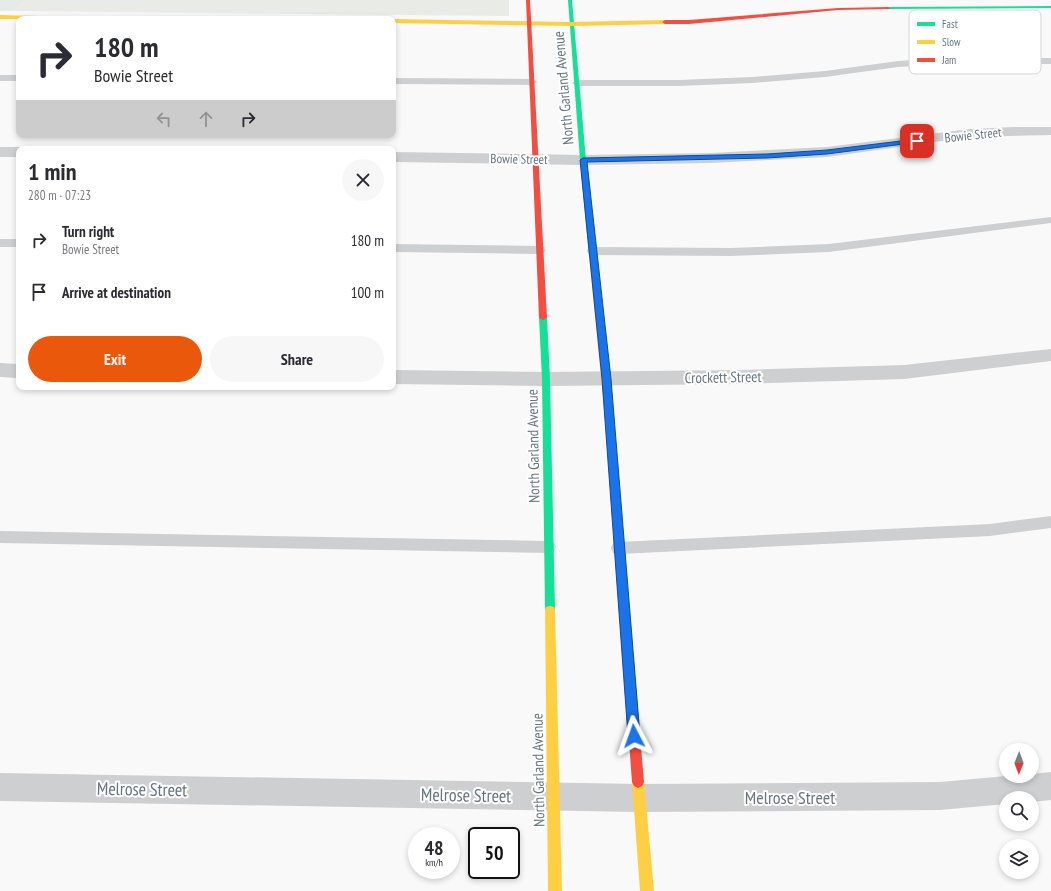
<!DOCTYPE html>
<meta charset="utf-8">
<style>
body{margin:0;font-family:"PT Sans Narrow",sans-serif;background:#f7f7f7;color:#2b2b33;height:100vh;display:flex;flex-direction:column;font-size:15px;white-space:nowrap}
*{box-sizing:border-box;margin:0}
p{font-size:13px;color:#7c7c81}
.icon{flex:none;width:22px;height:22px;fill:none;stroke:currentColor;stroke-width:2;stroke-linecap:round;stroke-linejoin:round}
.map{position:relative;flex:1;overflow:hidden}
.details{position:absolute;left:16px;top:146px;width:380px;height:244px;display:flex;flex-direction:column;background:#fff;border-radius:8px;box-shadow:0 2px 6px #0003}
.details>*{flex:none}
.top-card{position:absolute;left:16px;top:16px;width:380px;height:122px;border-radius:8px;box-shadow:0 2px 6px #0003;background:#fff;color:#2b2b33;overflow:hidden}
.needle{width:26px;rotate:181deg}
.tools{position:absolute;left:999px;top:743px;display:grid;gap:8px}
.tools a{display:grid;place-items:center;width:40px;height:40px;border-radius:50%;background:#fff;box-shadow:0 2px 6px #0003;font-size:20px}
.speed{position:absolute;left:408px;top:827px;display:flex;gap:8px;font-size:20px;font-weight:700;text-align:center}
.speed>*{display:grid;place-content:center;width:52px;height:52px;border-radius:50%;background:#fff;box-shadow:0 2px 6px #0003;line-height:1}
.speed small{font-size:10px;font-weight:400}
.speed .limit{border:2px solid #111;border-radius:6px;background:#fff;color:#111}
.pin{position:absolute;display:grid;place-items:center;width:34px;height:34px;color:#fff;margin:-17px;border-radius:8px;box-shadow:0 2px 6px #0006}
.me{position:absolute;width:44px;margin:-22px;rotate:356deg;stroke-linejoin:round;filter:drop-shadow(0 0 3px #0008)}
.turn{display:flex;align-items:center;gap:14px;height:84px;padding:0 12px;font-size:18px}
.turn .icon{width:52px;height:52px;stroke-width:2.5}
.turn b{display:block;font-size:28px;line-height:34px}
.lanes{display:flex;align-items:center;height:38px;padding:0 12px;background:#0003;justify-content:center;gap:20px;direction:ltr}
.lanes .off{opacity:.35}
.round{display:grid;place-items:center;flex:none;width:42px;height:42px;border-radius:21px;background:#f7f7f7}
.summary{display:flex;align-items:center;justify-content:space-between;height:68px;padding:0 12px}
h1{font-size:24px;font-weight:700;line-height:30px}
.primary-button{display:flex;gap:8px;margin-top:auto;padding:8px 12px}
.primary-button a{flex:1;height:46px;border-radius:24px;background:#ea580c;color:#fff;font-size:16px;font-weight:700;line-height:46px;text-align:center}
.primary-button a+a{background:#f7f7f7;color:#2b2b33}
ul{padding:0;list-style:none}
li{display:flex;align-items:center;gap:12px;height:52px;padding:0 12px}
li div{flex:1}
li b{display:block;font-size:15px}
li em{font-style:normal}
.map>svg:first-child{display:block}
</style>
<div class="map">
<svg width="1051" height="891" viewBox="0 0 1051 891">
<rect width="100%" height="100%" fill="#f9f9f9"/>
<path fill="#e8e9e9" d="M0,0H26L15,11H0Z"/>
<path fill="#e8ebe6" d="M26,0H509V16L15,11Z"/>
<g fill="none" stroke-linecap="round" stroke-linejoin="round">
<path fill="#cecfd0" fill-rule="evenodd" d="M1051,58V64L931,65L898,67L825,77L753,83L678,86H577L572,83L577,80H678L753,77L825,71L898,61L931,59Z
M0,75H19V81H0Z
M393,78L532,79L537,82L532,85L393,84Z
M1051,217V223L829,252L731,256L593,255L589,254L587,251L589,248L593,247L731,248L829,244Z
M0,239H19V247H0Z
M393,244L540,246L544,247L546,250L544,253L540,254L393,252Z
M1051,516V528L990,536L619,554L613,553L611,548L613,543L619,542L990,524Z
M0,531L548,541L554,543L556,547L554,551L548,553L0,543Z"/>
<path fill="#cecfd0" fill-rule="evenodd" d="M1015,127H1051V135L970,137L827,157L711,163L583,165L393,162V152L583,155L711,153L827,147L970,129Z
M0,147H19L25,149H19V157H0Z
M1051,349V361L904,379L740,384L546,386L393,384V370L546,372L740,370L904,365Z
M0,363L19,364V378L0,377Z
M1051,772V800L1032,802V798H1006V804L940,810L639,812L0,801V773L639,784L940,782L1006,776H1032V774Z"/>
<path fill="#16e098" fill-rule="evenodd" d="M568,0H572L586,160L597,257L593,259L589,257L580,160Z
M1051,6V8L888,9L886,8L888,7Z
M540,316H546L547,318L550,379L555,610L554,613L550,614L546,613L545,610L542,379L539,318Z
M611,435L615,438L629,606L628,609L624,610L620,609L619,606L607,438Z"/>
<path fill="#ffcf43" fill-rule="evenodd" d="M0,15L78,17L81,19H0Z
M393,19L572,22L665,20L668,22L665,24L572,26L393,23Z
M590,255H593L597,257L615,438L611,441L607,438L589,257Z
M550,606L554,607L555,610L562,891H548L545,610L546,607Z
M638,776L642,778L644,782L654,891H640L632,782L634,778Z"/>
<path fill="#f24e42" fill-rule="evenodd" d="M526,0H530L547,318L543,320L539,318Z
M888,7L890,8V9L838,10L689,24H665L662,22L665,20H689L838,8Z
M624,602L628,603L629,606L644,782L642,786L638,788L634,786L632,782L619,606L620,603Z"/>
</g>
<path fill="#1a73e8" stroke="#114b97" d="M917,139L919,140V142L827,154L767,158L587,162L611,379L640,736L638,739L634,741L630,739L628,736L602,379L580,160L583,158L767,154L827,150Z"/>
<g text-anchor="middle" dominant-baseline="central" stroke-width="4" stroke-linejoin="round" paint-order="stroke">
<g font-size="13" fill="#657683" stroke="#fff">
<text transform="translate(973 135) rotate(-6)">Bowie Street</text>
<text transform="translate(519 159) rotate(1)">Bowie Street</text>
</g>
<g font-size="15" fill="#657683" stroke="#fff">
<text transform="translate(563 88) rotate(-95)">North Garland Avenue</text>
<text transform="translate(723 377) rotate(-1)">Crockett Street</text>
<text transform="translate(533 446) rotate(-91)">North Garland Avenue</text>
<text transform="translate(538 770) rotate(-91)">North Garland Avenue</text>
</g>
<g font-size="18" fill="#657683" stroke="#fff">
<text transform="translate(142 789) rotate(1)">Melrose Street</text>
<text transform="translate(466 795) rotate(1)">Melrose Street</text>
<text x="790" y="797">Melrose Street</text>
</g>
</g>
<rect x="909" y="10" width="132" height="64" rx="6" fill="#fff" stroke="#d1d6da" stroke-width="1"/>
<rect x="917" y="22" width="18" height="4" fill="#16e098"/>
<rect x="917" y="40" width="18" height="4" fill="#ffcf43"/>
<rect x="917" y="58" width="18" height="4" fill="#f24e42"/>
<g font-size="11" fill="#657683">
<text x="942" y="28">Fast</text>
<text x="942" y="46">Slow</text>
<text x="942" y="64">Jam</text>
</g>
</svg>
<div class="tools">
<a><svg class="needle" viewBox="-14 -14 28 28"><path d="M0-13l5 13h-10z" fill="#e53935"/><path d="M0 13l5-13h-10z" fill="#7c7c81"/></svg></a>
<a><svg class="icon" aria-label="search" viewBox="0 0 24 24"><circle cx="10" cy="10" r="6"/><path d="M15 15l6 6"/></svg></a>
<a><svg class="icon" aria-label="layers" viewBox="0 0 24 24"><path d="M12 4l9 5-9 5-9-5zM3 14l9 5 9-5"/></svg></a>
</div>
<div class="speed"><div>48<small>km/h</small></div><div class="limit">50</div></div>
<div class="pin" style="left:917px;top:141px;background:#d93025"><svg class="icon" aria-label="arrive" viewBox="0 0 24 24"><path d="M6 21V4h12l-3 4 3 4H6"/></svg></div>
<svg class="me" style="left:634px;top:736px" viewBox="-20 -20 40 40"><path d="M0-17L14 15 0 8-14 15z" fill="#1a73e8" stroke="#fff" stroke-width="4"/></svg>
<div class="top-card">
<div class="turn"><svg class="icon" aria-label="right" viewBox="0 0 24 24"><path d="M7 20v-9h11M14 6l5 5-5 5"/></svg><div><b>180 m</b>Bowie Street</div></div>
<div class="lanes"><svg class="icon off" aria-label="left" viewBox="0 0 24 24"><path d="M17 20v-9H6M10 6l-5 5 5 5"/></svg><svg class="icon off" aria-label="ahead" viewBox="0 0 24 24"><path d="M12 20V5M6 11l6-6 6 6"/></svg><svg class="icon" aria-label="right" viewBox="0 0 24 24"><path d="M7 20v-9h11M14 6l5 5-5 5"/></svg></div>
</div>
<section class="details">
<div class="summary"><div><h1>1 min</h1><p>280 m · 07:23</p></div><a class="round"><svg class="icon" aria-label="close" viewBox="0 0 24 24"><path d="M6 6l12 12M18 6L6 18"/></svg></a></div>
<ul>
<li><svg class="icon" aria-label="right" viewBox="0 0 24 24"><path d="M7 20v-9h11M14 6l5 5-5 5"/></svg><div><b>Turn right</b><p>Bowie Street</p></div><em>180 m</em></li>
<li><svg class="icon" aria-label="arrive" viewBox="0 0 24 24"><path d="M6 21V4h12l-3 4 3 4H6"/></svg><div><b>Arrive at destination</b></div><em>100 m</em></li>
</ul>
<div class="primary-button"><a>Exit</a><a>Share</a></div>
</section>
</div>
